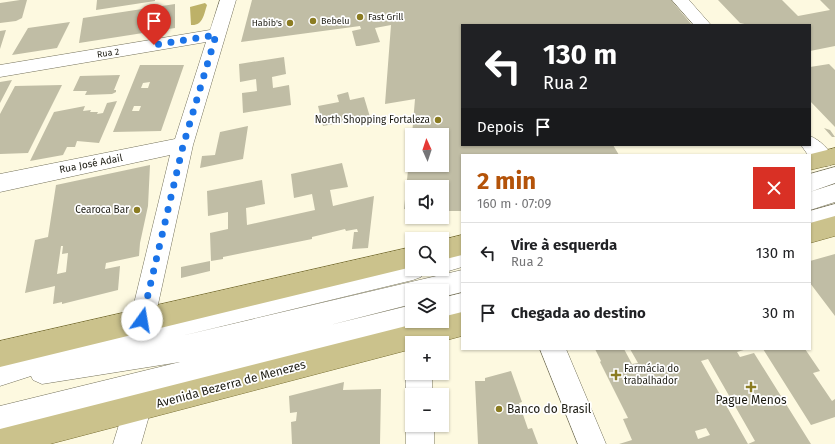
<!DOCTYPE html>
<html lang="pt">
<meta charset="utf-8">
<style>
body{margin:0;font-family:"Fira Sans",sans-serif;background:#f2f2f2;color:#202124;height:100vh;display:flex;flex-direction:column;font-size:15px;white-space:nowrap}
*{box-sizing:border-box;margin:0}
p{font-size:13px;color:#757577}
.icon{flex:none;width:22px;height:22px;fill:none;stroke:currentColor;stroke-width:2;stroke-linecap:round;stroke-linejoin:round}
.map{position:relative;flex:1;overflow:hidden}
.side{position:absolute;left:461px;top:154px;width:350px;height:196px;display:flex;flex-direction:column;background:#fff;border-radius:0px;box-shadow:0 1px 3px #0004}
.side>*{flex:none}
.banner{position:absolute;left:461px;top:24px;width:350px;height:122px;border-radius:0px;box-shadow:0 1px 3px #0004;background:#202124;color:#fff;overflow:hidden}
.needle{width:26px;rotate:357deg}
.fabs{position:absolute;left:405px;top:128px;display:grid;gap:8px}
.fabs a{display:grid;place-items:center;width:44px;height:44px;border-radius:0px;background:#fff;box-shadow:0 1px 3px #0004;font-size:20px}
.pin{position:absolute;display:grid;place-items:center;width:34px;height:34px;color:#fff;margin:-41px -17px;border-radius:50% 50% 50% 0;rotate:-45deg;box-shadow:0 0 4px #0007}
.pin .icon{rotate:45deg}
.me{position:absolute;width:44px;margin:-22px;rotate:13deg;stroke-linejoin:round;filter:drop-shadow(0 0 3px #0008)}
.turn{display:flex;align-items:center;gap:14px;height:84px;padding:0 16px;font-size:18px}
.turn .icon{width:52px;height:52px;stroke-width:2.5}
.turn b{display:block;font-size:28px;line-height:34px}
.then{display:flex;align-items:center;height:38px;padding:0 16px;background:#0003;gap:8px;font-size:15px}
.round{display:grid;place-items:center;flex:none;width:42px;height:42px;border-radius:0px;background:#f2f2f2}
.head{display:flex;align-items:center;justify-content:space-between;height:68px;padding:0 16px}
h1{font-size:24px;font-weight:700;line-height:30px;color:#b45309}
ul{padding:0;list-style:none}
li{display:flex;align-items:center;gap:12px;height:60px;padding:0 16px;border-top:1px solid #e0e0e0}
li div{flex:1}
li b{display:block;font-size:15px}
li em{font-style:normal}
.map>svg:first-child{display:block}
</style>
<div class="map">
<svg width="835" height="444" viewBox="0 0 835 444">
<rect width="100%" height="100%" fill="#fdf9e0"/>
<path fill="#bdb168" d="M205,3L207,5C204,14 203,26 191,25L190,7Z"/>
<path fill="#c0bda5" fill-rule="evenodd" d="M20,0H27L22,18L16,21L0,23V3Z
M97,0H155V1L96,10Z
M252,0H671L692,25H462V145H613L619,155H462V211H442V187H412V210L404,209L411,141L412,165H442V135H412L415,99L385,104L391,25L375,28L380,42L359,46H356L352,31L361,29L360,26L241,42Z
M718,0H782L798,16L830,10L820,0H835V46L810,51V25H749L740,23Z
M175,4V28L79,43L83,18Z
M70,22L57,48L12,55L28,28Z
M6,30L0,49V31Z
M284,57L286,74L272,77L273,88L289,85L291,105L243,113L242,93L257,91L256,79L240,82L239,64Z
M829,64L835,70V127L810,101V67Z
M140,65H184L161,131L113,132ZM150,82L148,88H141L143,83ZM134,106H141L139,111H132Z
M120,75L114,90H116V92L112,94L85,95L87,91H73L80,76Z
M12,80L0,103V82Z
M62,85L28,153L0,154V114L15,86Z
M348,92L350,100L364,97L370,117L323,126L318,106L339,102L337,95Z
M117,101L99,143L77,141L75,147H67L63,155L30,161L54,112L85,106L83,111L91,110L90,112H98L97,114L103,113L107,103Z
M248,126L243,159L200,168L202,156L215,155L220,132Z
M824,128L830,130L835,137H832Z
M342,163L348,187L330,190L333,206L374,196L368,248L352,249L354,232H358L357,229L346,231L345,229L312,237V239L223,257V259L211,261L210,233L228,229V212L208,216L207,191L262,180L265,204L246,208L247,225L315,210L312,194L294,198L291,174Z
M150,165L148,206L140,243L139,256L106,263L105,269L120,266L118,290L62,304V302L53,304L55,286L25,293L35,240L48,237L56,185ZM61,246H63L62,254L68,253L66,272L57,274Z
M835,254V316L810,283V261Z
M210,261V271L181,278V267Z
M595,349H624L632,364L638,363L630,349H747L737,352L740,357L754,353L811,444H619L632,440L623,419L628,418L600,362L601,361ZM708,359L755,441L748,444L701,361ZM706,428L710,435L698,439L695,431Z
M763,349H805L820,371L813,373L832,401L835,399V417L811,425Z
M511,371L522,402L519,403L528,429L532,428L538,444H478L475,381H485V378Z
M344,382L343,390L381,389L380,444H292L291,422L296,421L297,412L290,413L289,396Z"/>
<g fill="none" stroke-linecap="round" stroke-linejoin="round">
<g stroke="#75725c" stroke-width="1">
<path id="minor" d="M220,0H236L193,145L155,318L412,259V269H425L421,277L413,280L181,336L462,270V292L442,297V291H412V304L330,325L412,305V321H423L421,325L412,329L142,398L147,399L151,409L141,444H113L126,402L0,434V406L180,362L42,384L33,380L31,376L0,386V360L64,339L131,324L130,320L170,155L0,192V174L175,139L206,42L0,77V65L210,30Z
M672,0H689L711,25H694Z
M810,136C820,140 829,149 834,159L831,165C821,168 817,165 810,157V155H808L801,145H810Z
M835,167V183L810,192V174Z
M835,184V202L810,210V192Z
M835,204V222L810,229V211Z
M462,247V267L442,273L434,269H442V251Z
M462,293V317L442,322L440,321H442V298Z
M540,349H566L606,444H578Z
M412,363V373H432V395H412V406L410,404C404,391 404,377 410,364Z
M412,414V425H434V444H406V425L410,415Z"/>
</g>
<g stroke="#776d30" stroke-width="1">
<path id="major" d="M835,148V164L810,170V155H807Z
M835,216V236L810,243V223Z
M462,235V255L442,260V240Z
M412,247V267L0,367V341Z
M462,312V336L436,343H412V349L50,444H0V429L426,321H442V317Z"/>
</g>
<use href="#minor" fill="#fff" fill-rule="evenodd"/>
<use href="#major" fill="#cbc28c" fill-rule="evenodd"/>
</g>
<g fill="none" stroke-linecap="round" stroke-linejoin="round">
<path stroke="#1a73e8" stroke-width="7" stroke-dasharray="0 12.6" d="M142,320L183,146L216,35L154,45"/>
</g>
<g fill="#8b7c22" stroke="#fff" stroke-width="1.5">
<circle cx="360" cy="17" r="4"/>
<circle cx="313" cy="21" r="4"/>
<circle cx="290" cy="23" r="4"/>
<circle cx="438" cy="120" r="4"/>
<circle cx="137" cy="210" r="4"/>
<path d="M614 369h4v4h4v4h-4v4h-4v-4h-4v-4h4z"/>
<path d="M749 381h4v4h4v4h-4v4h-4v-4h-4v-4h4z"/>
<circle cx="499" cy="409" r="4"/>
</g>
<g text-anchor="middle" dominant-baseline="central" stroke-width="3.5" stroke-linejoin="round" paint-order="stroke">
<g font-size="9" fill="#1d1c13" stroke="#fff" text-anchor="start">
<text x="368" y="17">Fast Grill</text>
<text x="321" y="21">Bebelu</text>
<text x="282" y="23" text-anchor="end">Habib's</text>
</g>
<g font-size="9" fill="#1d1c13" stroke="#fff">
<text transform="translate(108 53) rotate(-9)">Rua 2</text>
</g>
<g font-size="10" fill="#1d1c13" stroke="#fff" text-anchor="end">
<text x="430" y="120">North Shopping Fortaleza</text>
<text x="129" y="210">Cearoca Bar</text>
<text x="624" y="369" text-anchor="start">Farmácia do<tspan x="624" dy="12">trabalhador</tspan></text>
</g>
<g font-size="10" fill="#1d1c13" stroke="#fff">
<text transform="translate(91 164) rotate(-11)">Rua José Adail</text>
</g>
<g font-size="12" fill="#1d1c13" stroke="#fff">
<text transform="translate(231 384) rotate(-15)">Avenida Bezerra de Menezes</text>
</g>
<g font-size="12" fill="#1d1c13" stroke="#fff">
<text x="751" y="400">Pague Menos</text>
<text x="507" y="409" text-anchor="start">Banco do Brasil</text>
</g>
</g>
</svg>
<div class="fabs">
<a><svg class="needle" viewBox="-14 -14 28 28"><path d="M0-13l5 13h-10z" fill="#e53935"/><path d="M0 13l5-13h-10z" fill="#757577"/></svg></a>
<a><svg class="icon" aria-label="sound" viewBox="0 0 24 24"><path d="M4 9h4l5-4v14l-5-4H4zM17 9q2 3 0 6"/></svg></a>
<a><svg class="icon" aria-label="search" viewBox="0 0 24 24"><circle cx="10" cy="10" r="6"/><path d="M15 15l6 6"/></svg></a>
<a><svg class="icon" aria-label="layers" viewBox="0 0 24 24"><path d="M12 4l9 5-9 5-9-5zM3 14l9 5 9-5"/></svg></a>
<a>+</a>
<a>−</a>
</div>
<div class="pin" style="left:154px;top:45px;background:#d93025"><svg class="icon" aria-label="arrive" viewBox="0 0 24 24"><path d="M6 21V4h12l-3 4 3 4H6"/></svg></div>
<svg class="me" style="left:142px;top:320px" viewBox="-20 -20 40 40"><circle r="19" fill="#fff"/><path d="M0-13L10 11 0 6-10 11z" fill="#1a73e8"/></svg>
<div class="banner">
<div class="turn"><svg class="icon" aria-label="left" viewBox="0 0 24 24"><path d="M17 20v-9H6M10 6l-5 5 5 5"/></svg><div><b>130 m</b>Rua 2</div></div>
<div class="then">Depois<svg class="icon" aria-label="arrive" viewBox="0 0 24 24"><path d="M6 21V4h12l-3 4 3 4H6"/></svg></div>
</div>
<section class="side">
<div class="head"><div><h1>2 min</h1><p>160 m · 07:09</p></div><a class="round" style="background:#d93025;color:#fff"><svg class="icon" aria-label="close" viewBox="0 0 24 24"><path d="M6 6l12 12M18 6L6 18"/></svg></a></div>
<ul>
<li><svg class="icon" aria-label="left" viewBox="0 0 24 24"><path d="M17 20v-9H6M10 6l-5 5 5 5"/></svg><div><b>Vire à esquerda</b><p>Rua 2</p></div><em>130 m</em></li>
<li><svg class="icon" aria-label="arrive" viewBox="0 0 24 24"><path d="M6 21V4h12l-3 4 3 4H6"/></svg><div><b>Chegada ao destino</b></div><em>30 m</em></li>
</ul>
</section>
</div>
